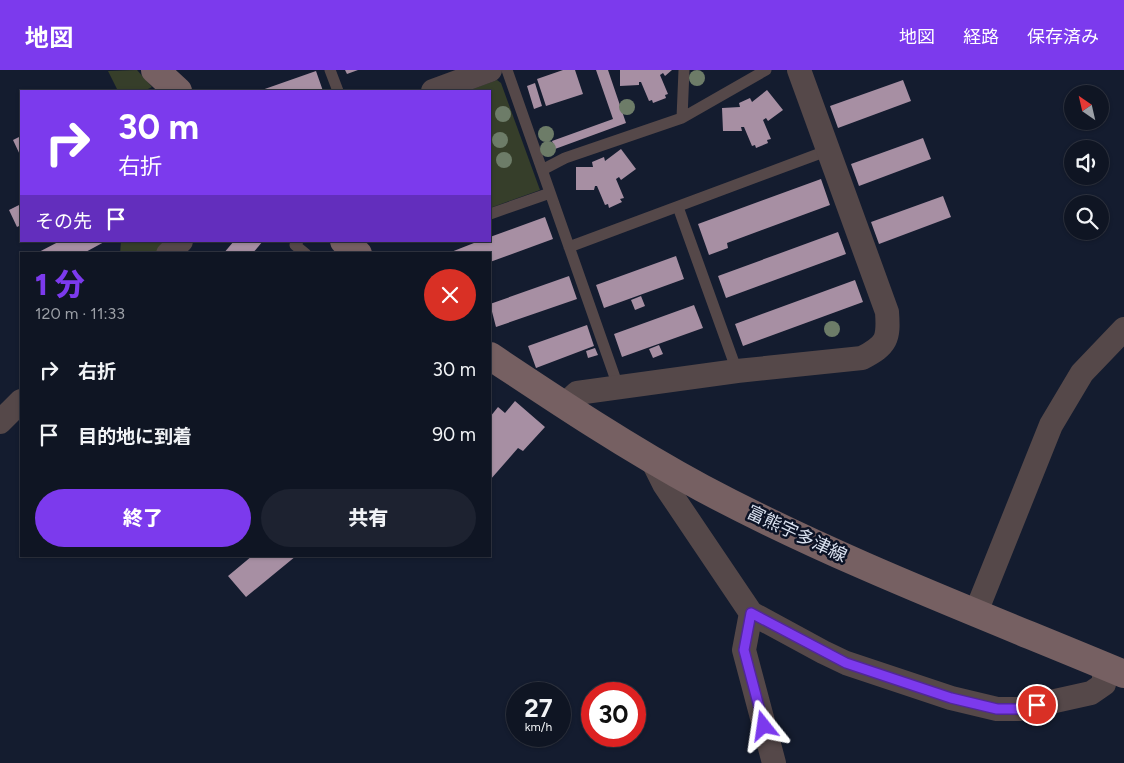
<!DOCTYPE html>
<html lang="ja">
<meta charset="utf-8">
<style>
body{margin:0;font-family:Figtree,"Noto Sans JP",sans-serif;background:#1d2230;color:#f1f3f6;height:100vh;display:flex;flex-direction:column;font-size:19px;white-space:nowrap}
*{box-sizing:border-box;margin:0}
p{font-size:16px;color:#9b9fa6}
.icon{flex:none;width:28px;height:28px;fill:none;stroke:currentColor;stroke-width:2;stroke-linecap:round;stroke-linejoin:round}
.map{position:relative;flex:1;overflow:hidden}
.details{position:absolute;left:20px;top:182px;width:471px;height:305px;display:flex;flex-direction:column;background:#0f1523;border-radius:0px;box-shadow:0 1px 4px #0004,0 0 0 1px #2f3441}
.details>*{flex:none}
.banner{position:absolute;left:20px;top:20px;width:471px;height:152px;border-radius:0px;box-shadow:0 1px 4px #0004,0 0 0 1px #2f3441;background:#7c3aed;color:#fff;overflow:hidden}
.needle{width:32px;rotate:326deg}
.buttons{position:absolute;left:1064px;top:15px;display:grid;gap:10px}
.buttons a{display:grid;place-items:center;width:45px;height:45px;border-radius:50%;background:#0f1523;box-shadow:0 1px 4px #0004,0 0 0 1px #2f3441;font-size:25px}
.speed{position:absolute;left:506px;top:612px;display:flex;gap:10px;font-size:25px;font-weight:700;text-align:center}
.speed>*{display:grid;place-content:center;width:65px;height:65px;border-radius:50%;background:#0f1523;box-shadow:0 1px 4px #0004,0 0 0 1px #2f3441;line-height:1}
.speed small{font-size:12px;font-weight:400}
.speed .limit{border:8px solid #d22;background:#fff;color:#111}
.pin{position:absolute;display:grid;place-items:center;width:42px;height:42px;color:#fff;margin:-21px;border:2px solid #fff;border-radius:50%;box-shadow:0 1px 5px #0007}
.me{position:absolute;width:55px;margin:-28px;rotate:345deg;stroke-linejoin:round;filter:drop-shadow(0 0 4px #0008)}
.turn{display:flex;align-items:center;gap:18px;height:105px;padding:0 15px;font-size:22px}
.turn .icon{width:65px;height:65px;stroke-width:2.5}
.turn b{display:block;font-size:35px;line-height:42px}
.then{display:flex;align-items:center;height:48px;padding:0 15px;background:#0003;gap:10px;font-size:19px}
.round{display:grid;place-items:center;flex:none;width:52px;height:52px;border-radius:26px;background:#1d2230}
.overview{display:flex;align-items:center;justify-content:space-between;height:85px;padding:0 15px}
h1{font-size:30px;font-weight:800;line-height:38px;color:#7c3aed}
.button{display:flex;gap:10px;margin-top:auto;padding:10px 15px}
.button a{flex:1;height:58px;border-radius:30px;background:#7c3aed;color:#fff;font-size:20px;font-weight:800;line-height:58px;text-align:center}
.button a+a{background:#1d2230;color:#f1f3f6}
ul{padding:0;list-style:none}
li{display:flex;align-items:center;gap:15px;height:65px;padding:0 15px}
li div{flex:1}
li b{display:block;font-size:19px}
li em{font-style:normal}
header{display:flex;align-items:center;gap:30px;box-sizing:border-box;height:70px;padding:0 25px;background:#7c3aed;color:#fff}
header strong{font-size:24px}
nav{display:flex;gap:28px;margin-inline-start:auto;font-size:18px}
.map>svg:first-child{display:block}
</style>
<header>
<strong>地図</strong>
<nav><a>地図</a><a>経路</a><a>保存済み</a></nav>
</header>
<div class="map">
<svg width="1124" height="693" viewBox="0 0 1124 693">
<rect width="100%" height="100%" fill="#141c2f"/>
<path fill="#363e2a" d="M137,0L152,17L144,21H118L108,1Z
M497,10L501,13L540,120L490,138V21H467Z
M121,171H167L169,173L155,184H120Z"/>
<path fill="#a78fa3" d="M345,0H358L347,4Z
M563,0H575L583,24L546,36L537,9Z
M596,0H608L626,53L555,79L552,71L613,49Z
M620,0H672L665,6L663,3L660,5L668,24L665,25L666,28L653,33L652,30L649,31L641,12H639V15L620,16Z
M316,1L323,21H259Z
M903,10L911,31L838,58L830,36Z
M535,13L542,36L534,39L527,16Z
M767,20L783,40L768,51L766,48L763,50L771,69L767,70L768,73L756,78L755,75L752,76L744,57H741L742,61H723L722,38L740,37L739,33L750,28L752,32Z
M21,66V87L13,70Z
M923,68L931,89L859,116L851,94Z
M621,79L636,99L621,110L619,107L616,109L624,128L620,129L622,132L609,138L608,134L605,135L597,116H595L594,120H576V97H593L592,92L604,87L605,91Z
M821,109L830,135L727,173L728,178L709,185L698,154Z
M943,126L951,147L879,174L871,152Z
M21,134V155L17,157L9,140Z
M545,147L553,169L490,192V184H446L479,171H490V167Z
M838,162L846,184L726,228L718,206Z
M60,171H106L82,184H35Z
M234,171H263L252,184H223Z
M676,186L684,209L604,238L596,215Z
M569,206L577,229L496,257L490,234Z
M855,210L863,232L743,276L735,254Z
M641,226L645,236L635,240L631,230Z
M694,235L703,258L622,287L614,264Z
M587,255L594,276L536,298L528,276Z
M659,275L663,284L653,288L649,279Z
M595,278L598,285L588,288L586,281Z
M515,331L545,357L523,381L518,378L490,410V347L498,337L505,343Z
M252,486H296L246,527L228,506Z"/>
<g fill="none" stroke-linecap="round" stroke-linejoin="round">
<path stroke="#554849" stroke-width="11" d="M330,0L338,21
M507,0L618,316
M682,48L684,0
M542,100L565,88L682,48L766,0
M678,137L737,301
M490,144L550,123
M298,171L295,175L306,184
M569,177L829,80"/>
<path stroke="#554849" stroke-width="24" d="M433,21L490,0
M168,184L181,171
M564,335L577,323L737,301L862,288C887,275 889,269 887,242L799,0
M0,352L21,331
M652,390L664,414L751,543L823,582L846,593L951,628L997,639H1019L1091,623L1104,614V596
M976,542L1051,355L1082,303L1124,259
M751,543L744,580L774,693"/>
<path stroke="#766062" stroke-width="28" d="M155,0L178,21
M344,171L358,184
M490,286C559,332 628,378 702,418C837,490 983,545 1124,604"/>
</g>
<g fill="#6d7c68">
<circle cx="697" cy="8" r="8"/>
<circle cx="627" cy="37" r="8"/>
<circle cx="503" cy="44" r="8"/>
<circle cx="546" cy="64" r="8"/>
<circle cx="500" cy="70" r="8"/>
<circle cx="548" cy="79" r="8"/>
<circle cx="504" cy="90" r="8"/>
<circle cx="832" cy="259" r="8"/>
</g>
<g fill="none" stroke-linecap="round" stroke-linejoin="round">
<g stroke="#51269a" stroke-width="12">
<path id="route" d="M764,656L744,580L751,543L846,593L951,628L997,639H1019L1037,635"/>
</g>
<use href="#route" stroke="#7c3aed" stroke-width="9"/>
</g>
<g text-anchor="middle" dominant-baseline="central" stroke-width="5" stroke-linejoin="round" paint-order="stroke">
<g font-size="18" fill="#dae1ef" stroke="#0b1225">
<text transform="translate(797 464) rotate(25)">富熊宇多津線</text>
</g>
</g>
</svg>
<div class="buttons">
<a><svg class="needle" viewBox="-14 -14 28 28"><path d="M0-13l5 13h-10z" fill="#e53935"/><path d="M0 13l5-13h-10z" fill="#9b9fa6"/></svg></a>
<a><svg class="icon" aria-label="sound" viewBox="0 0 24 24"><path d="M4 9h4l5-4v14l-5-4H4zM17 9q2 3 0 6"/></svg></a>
<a><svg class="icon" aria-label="search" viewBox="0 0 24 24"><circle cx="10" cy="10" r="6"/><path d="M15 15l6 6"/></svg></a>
</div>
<div class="speed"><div>27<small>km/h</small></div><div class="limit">30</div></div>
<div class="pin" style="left:1037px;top:635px;background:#d93025"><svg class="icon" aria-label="arrive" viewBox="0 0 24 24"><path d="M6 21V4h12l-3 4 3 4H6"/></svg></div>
<svg class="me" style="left:764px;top:656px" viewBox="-20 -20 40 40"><path d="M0-17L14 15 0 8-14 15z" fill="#7c3aed" stroke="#fff" stroke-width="4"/></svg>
<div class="banner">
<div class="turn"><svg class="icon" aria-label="right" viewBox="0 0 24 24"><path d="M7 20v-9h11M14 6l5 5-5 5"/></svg><div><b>30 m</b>右折</div></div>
<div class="then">その先<svg class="icon" aria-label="arrive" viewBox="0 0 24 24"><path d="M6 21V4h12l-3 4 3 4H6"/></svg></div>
</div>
<section class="details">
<div class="overview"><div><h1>1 分</h1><p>120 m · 11:33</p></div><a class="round" style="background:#d93025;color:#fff"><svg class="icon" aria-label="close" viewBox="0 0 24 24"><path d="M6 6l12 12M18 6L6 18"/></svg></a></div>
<ul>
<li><svg class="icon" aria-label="right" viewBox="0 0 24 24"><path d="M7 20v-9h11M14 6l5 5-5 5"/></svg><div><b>右折</b></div><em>30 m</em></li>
<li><svg class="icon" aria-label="arrive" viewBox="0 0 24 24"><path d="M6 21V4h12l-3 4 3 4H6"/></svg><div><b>目的地に到着</b></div><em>90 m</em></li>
</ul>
<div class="button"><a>終了</a><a>共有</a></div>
</section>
</div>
